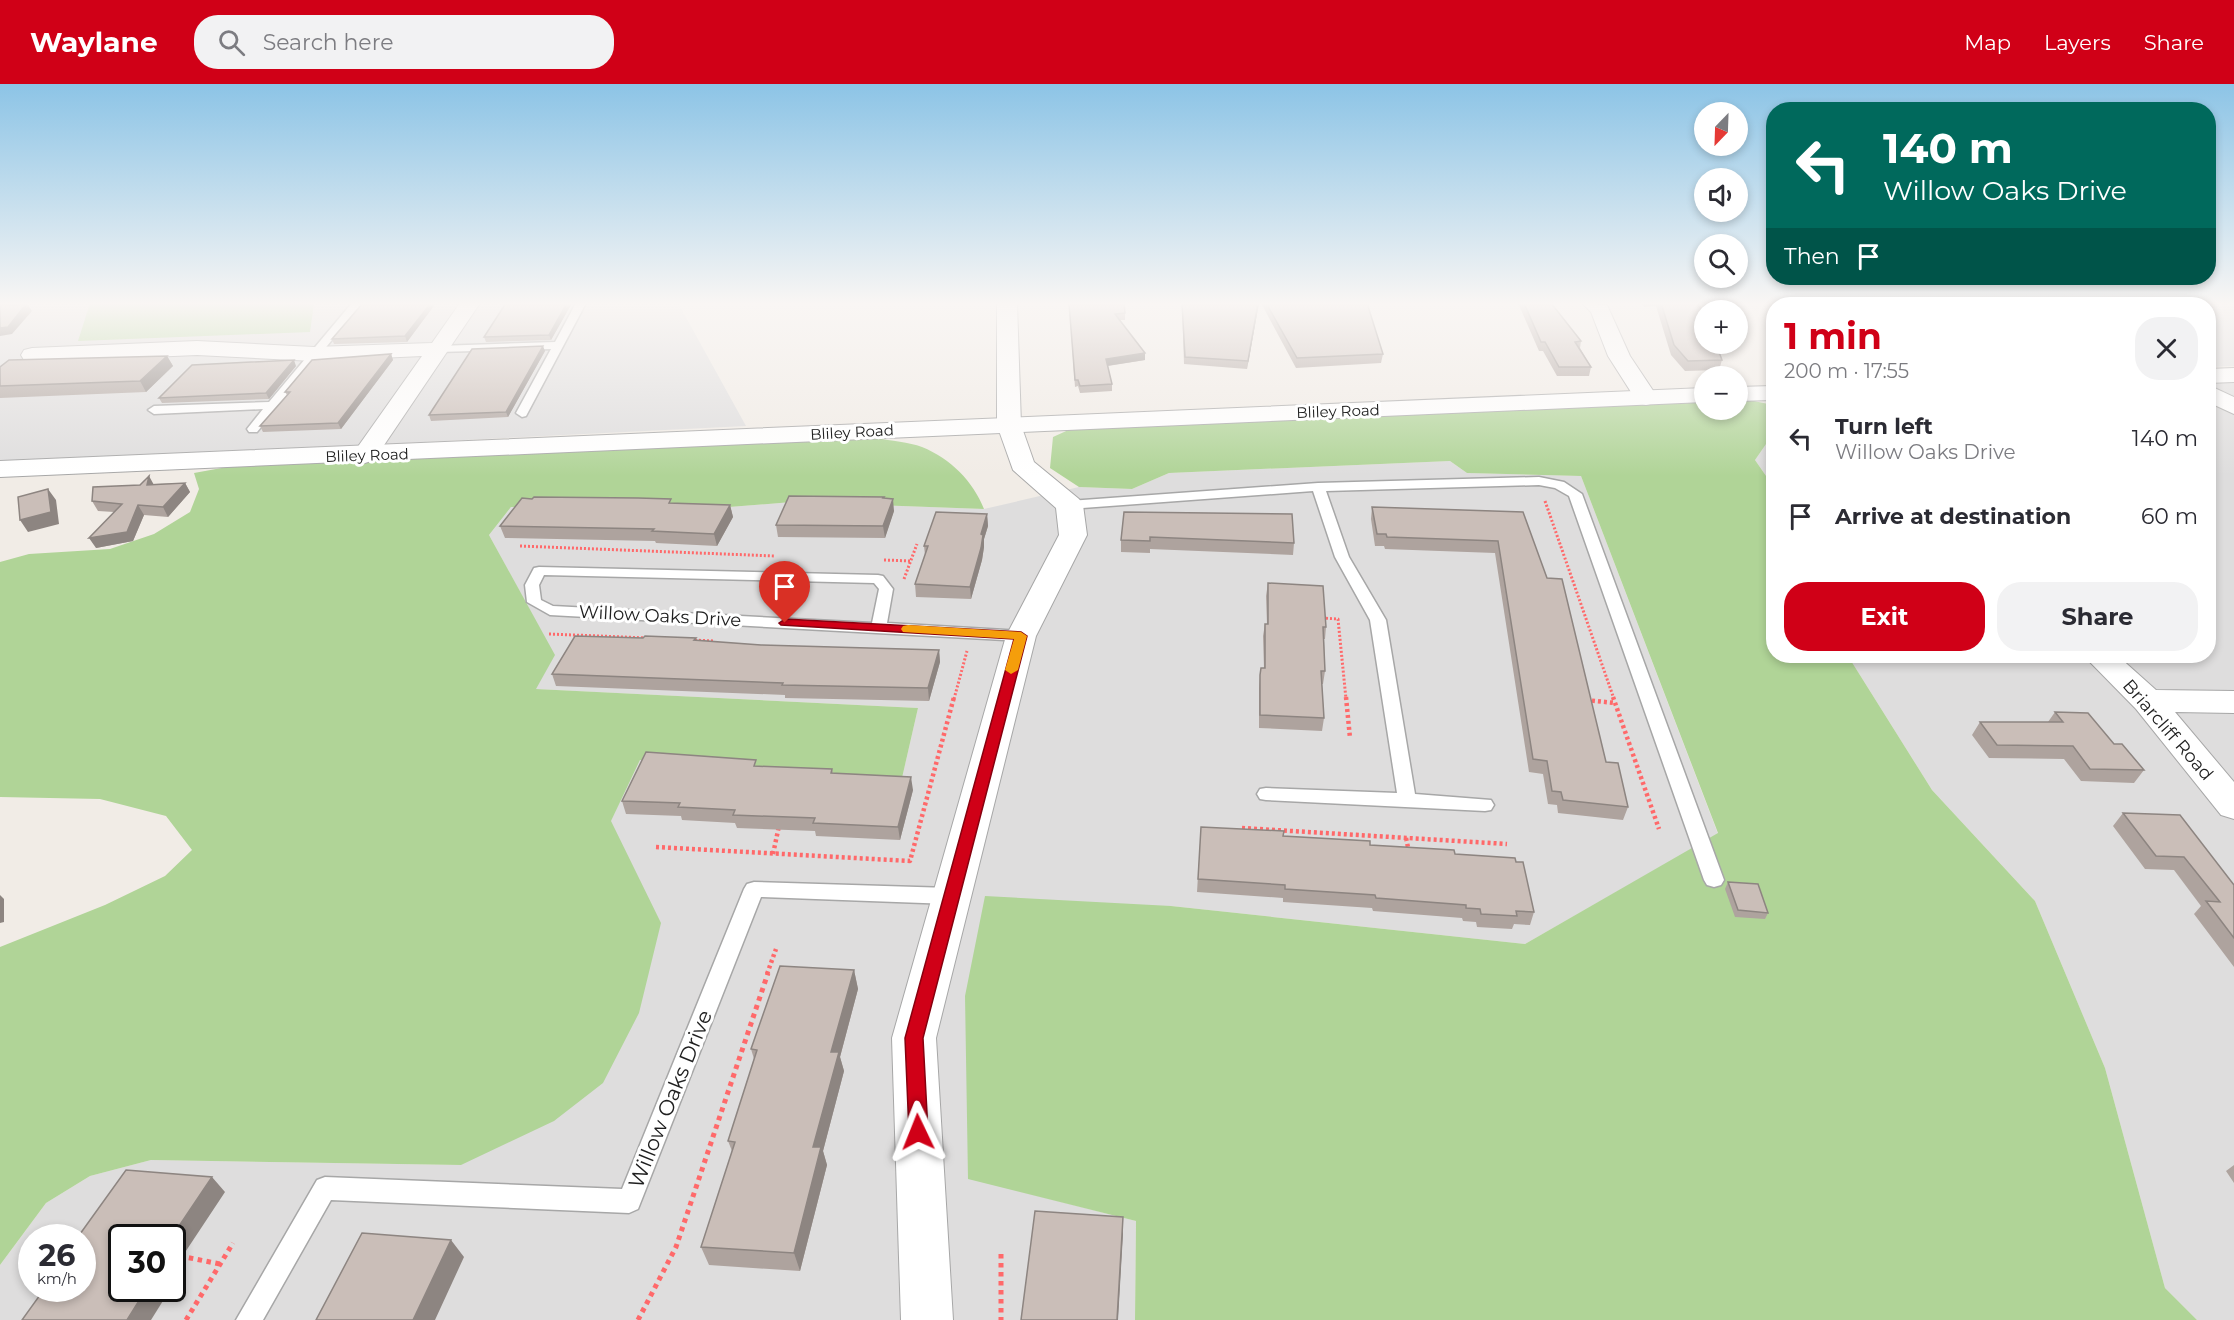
<!DOCTYPE html>
<meta charset="utf-8">
<style>
body{margin:0;font-family:Montserrat,sans-serif;background:#f2f2f3;color:#2b2b33;height:100vh;display:flex;flex-direction:column;font-size:22px;white-space:nowrap}
*{box-sizing:border-box;margin:0}
p{font-size:20px;color:#7c7c81}
.icon{flex:none;width:33px;height:33px;fill:none;stroke:currentColor;stroke-width:2;stroke-linecap:round;stroke-linejoin:round}
.map{position:relative;flex:1;overflow:hidden}
.sheet{position:absolute;left:1766px;top:213px;width:450px;height:366px;display:flex;flex-direction:column;background:#fff;border-radius:24px;box-shadow:0 3px 9px #0003}
.sheet>*{flex:none}
.top-card{position:absolute;left:1766px;top:18px;width:450px;height:183px;border-radius:24px;box-shadow:0 3px 9px #0003;background:#00695c;color:#fff;overflow:hidden}
.needle{width:39px;rotate:203deg}
.controls{position:absolute;left:1694px;top:18px;display:grid;gap:12px}
.controls a{display:grid;place-items:center;width:54px;height:54px;border-radius:50%;background:#fff;box-shadow:0 3px 9px #0003;font-size:30px}
.speed{position:absolute;left:18px;top:1140px;display:flex;gap:12px;font-size:30px;font-weight:700;text-align:center}
.speed>*{display:grid;place-content:center;width:78px;height:78px;border-radius:50%;background:#fff;box-shadow:0 3px 9px #0003;line-height:1}
.speed small{font-size:15px;font-weight:400}
.speed .limit{border:3px solid #111;border-radius:9px;background:#fff;color:#111}
.pin{position:absolute;display:grid;place-items:center;width:51px;height:51px;color:#fff;margin:-62px -26px;border-radius:50% 50% 50% 0;rotate:-45deg;box-shadow:0 0 6px #0007}
.pin .icon{rotate:45deg}
.me{position:absolute;width:66px;margin:-33px;rotate:358deg;stroke-linejoin:round;filter:drop-shadow(0 0 4px #0008)}
.turn{display:flex;align-items:center;gap:21px;height:126px;padding:0 18px;font-size:27px}
.turn .icon{width:78px;height:78px;stroke-width:2.5}
.turn b{display:block;font-size:42px;line-height:51px}
.then{display:flex;align-items:center;height:57px;padding:0 18px;background:#0003;gap:12px;font-size:22px}
.round{display:grid;place-items:center;flex:none;width:63px;height:63px;border-radius:24px;background:#f2f2f3}
.head{display:flex;align-items:center;justify-content:space-between;height:102px;padding:0 18px}
h1{font-size:36px;font-weight:700;line-height:45px;color:#d00017}
.action{display:flex;gap:12px;margin-top:auto;padding:12px 18px}
.action a{flex:1;height:69px;border-radius:24px;background:#d00017;color:#fff;font-size:24px;font-weight:700;line-height:69px;text-align:center}
.action a+a{background:#f2f2f3;color:#2b2b33}
ul{padding:0;list-style:none}
li{display:flex;align-items:center;gap:18px;height:78px;padding:0 18px}
li div{flex:1}
li b{display:block;font-size:22px}
li em{font-style:normal}
header{display:flex;align-items:center;gap:36px;box-sizing:border-box;height:84px;padding:0 30px;background:#d00017;color:#fff}
header strong{font-size:28px}
nav{display:flex;gap:33px;margin-inline-start:auto;font-size:21px}
.search{width:420px;height:54px;background:#f2f2f3;display:flex;align-items:center;gap:15px;box-sizing:border-box;padding:0 21px;border-radius:24px;color:#7c7c81;font-size:22px}
.map>svg:first-child{display:block}
</style>
<header>
<strong>Waylane</strong>
<div class="search"><svg class="icon" aria-label="search" viewBox="0 0 24 24"><circle cx="10" cy="10" r="6"/><path d="M15 15l6 6"/></svg>Search here</div>
<nav><a>Map</a><a>Layers</a><a>Share</a></nav>
</header>
<div class="map">
<svg width="2234" height="1236" viewBox="0 0 2234 1236">
<rect width="100%" height="100%" fill="#f1ece6"/>
<path fill="#dedddd" fill-rule="evenodd" d="M0,219H678L746,342L0,379Z
M1942,219H2234V282L2208,283V220Z
M2234,298V1236H2197L2165,1204L2105,984L2035,817L1932,706L1848,572H2208V299Z
M1773,350V402L1755,376Z
M1450,377L1467,389L1581,392L1718,750L1525,860L1171,822L968,1094L1136,1137L1135,1236H0V1181L46,1119L90,1092L151,1076L461,1081L611,736L640,676L902,694L918,624L535,605L554,571L489,451L511,423H729L792,418L984,425L1079,403L1132,405L1169,389ZM32,1154H82V1204H32ZM122,1154H172V1204H122Z"/>
<path fill="#b0d497" d="M90,219H314L310,248L78,257Z
M1737,316H1749L1773,321V350L1755,376L1773,402V572H1848L1932,706L2035,817L2105,984L2165,1204L2197,1236H1135L1136,1137L968,1095L965,912L985,812L1171,822L1525,860L1718,749L1581,392L1467,389L1450,377L1169,389L1132,405L1079,403L1050,384L1053,353L1075,343L1704,318V326H1737Z
M876,354C891,357 909,358 922,363C951,375 973,397 984,425L792,418L729,423H511L489,451L555,571L536,605L918,624L902,694L640,676L611,737L661,839L639,929L603,999L554,1037L461,1081L151,1076L90,1092L46,1119L0,1181V863L105,821L165,792L192,766L166,732L100,715L0,713V478L29,470L110,465L154,450L190,428L199,405L194,389L227,383Z"/>
<g fill="none" stroke-linecap="round" stroke-linejoin="round">
<g stroke="#a7a7a7" stroke-width="3">
<path id="service" d="M352,219H362L257,348H249L247,345L263,325L154,330L148,326L154,322L269,318Z
M576,219H586L526,332L522,333L516,329L551,265L438,268L432,265L438,262L555,258Z
M1539,393L1564,398L1582,410L1724,796L1721,801L1714,803L1707,801L1704,796L1569,412L1555,404L1539,401L1326,407L1349,473L1386,536L1415,710L1491,716L1494,721L1491,726L1485,727L1266,716L1260,715L1257,710L1260,705L1266,704L1397,709L1370,536L1335,473L1313,407L1069,425L1062,421L1069,417L1318,399Z
M539,483L878,491L883,492L893,505L887,539L1021,547L1029,552L1021,557L550,531L527,518L525,501L534,484ZM544,491L874,499L879,505L872,539L553,522L541,516L539,501Z
M754,798L950,804L957,807L960,812L957,817L950,820L761,813L638,1125L629,1129L331,1116L263,1236H236L317,1096L325,1093L622,1105L744,805L747,800Z"/>
</g>
<g stroke="#a7a7a7" stroke-width="2">
<path id="minor" d="M460,219H480L374,376L365,379L356,376L352,371L422,272L314,277L197,271L32,278L24,276L21,271L24,266L32,264L197,257L314,263L432,259Z
M997,219H1017L1021,341L1034,378L1079,415L1083,421L1087,451L1036,552L936,954L953,1236H901L892,954L1006,552L1059,451L1056,424L1013,386L997,341Z
M1582,219L1607,221L1630,272L1658,314L1654,319L1646,321L1638,319L1608,272L1591,228Z
M2208,301L2234,313V330L2208,318Z
M2084,572H2118L2156,606L2234,607V629L2175,628L2234,698V735L2221,731L2136,625Z"/>
</g>
<g stroke="#a7a7a7" stroke-width="2">
<path id="tertiary" d="M2234,284V298L2208,299V285Z
M1773,302V316L1737,317V303Z
M1704,304V318L0,393V377Z"/>
</g>
<path stroke="#ff696a" stroke-width="3" stroke-dasharray="2 2" stroke-linecap="butt" d="M1545,417L1614,615
M520,462L775,472
M884,476L911,477
M904,495L917,460
M1322,534L1338,535L1346,615
M549,550L648,554
M691,556L714,557
M954,615L967,567"/>
<path stroke="#ff696a" stroke-width="4.5" stroke-dasharray="3 3" stroke-linecap="butt" d="M1346,613L1350,654
M1613,613L1659,745
M1586,616L1615,619
M1242,744L1507,760
M1406,754L1409,768
M656,763L910,777L954,613
M773,770L779,742
M767,890L776,865"/>
<path stroke="#ff696a" stroke-width="5" stroke-dasharray="4.5 4.5" stroke-linecap="butt" d="M1001,1170V1236
M180,1172L220,1180
M186,1236L233,1159
M638,1236L676,1163L768,889"/>
<use href="#service" fill="#fff" fill-rule="evenodd"/>
<use href="#minor" fill="#fff" fill-rule="evenodd"/>
<use href="#tertiary" fill="#fff" fill-rule="evenodd"/>
</g>
<path fill="#aea39e" d="M363,219H436L407,258L334,260L332,255Z
M506,219H572L551,256L486,258L484,253Z
M1069,219L1125,229V236H1120L1145,276L1108,282L1112,300V307L1080,309L1078,302L1075,303Z
M1182,219H1259L1247,285L1184,280Z
M1261,219H1367L1383,270L1381,279L1296,284Z
M1518,219H1551L1581,257L1580,264L1591,283L1589,292H1557L1543,267H1539Z
M1641,219H1696L1722,276L1719,286L1685,287L1671,271L1656,222L1644,223Z
M545,267L508,333L431,337L429,331Z
M391,270L393,276L341,345L263,348L260,342L287,311L285,308Z
M167,272L173,282L146,308L0,314V283Z
M296,282L269,315L162,319L159,314Z
M185,399L190,408L168,433L144,431L133,457L96,464L114,428L98,427L92,417L153,400Z
M884,414L894,427L885,454L778,453L776,441Z
M672,419L730,421L733,433L717,462L656,459L655,457L505,454L500,442Z
M1372,423L1523,428L1606,678L1628,723L1623,736L1558,729L1557,721L1548,720L1543,690L1529,688L1495,469L1385,465L1384,462H1375L1371,435Z
M1124,428L1294,459L1293,471L1150,465V469L1121,468V456Z
M987,430L988,442L984,455V463L982,476L971,515L916,513L915,500L925,471L924,462Z
M1268,499L1326,543L1325,555H1324L1325,587L1323,600H1322L1324,634L1322,647L1259,644V604L1260,591L1264,584L1263,552L1265,540H1267L1266,512Z
M696,557L761,561L939,566L940,578L929,617L785,614V611L556,602L552,590Z
M2055,628L2114,660L2144,686L2134,699L2081,697L2064,675L1989,674L1972,651L1980,638H2048Z
M757,682L832,685L833,689L913,706L900,756L816,752L815,747L737,744L735,739L682,736L681,732L626,730L622,717Z
M2123,729L2234,801V883L2194,830L2201,822L2174,786L2145,785L2113,742Z
M1201,743L1455,770L1534,828L1530,841L1514,840L1512,845L1477,843L1476,838L1463,837L1462,834L1373,827L1372,824L1283,818V814L1197,808Z
M1728,798L1768,829L1765,835L1735,833L1725,805Z
M854,886L858,905L840,973L844,987L823,1067L827,1081L800,1187L709,1181L701,1163L732,1067L728,1057L754,975L751,965Z
M2234,1081V1099L2226,1087Z"/>
<path fill="#8d8581" d="M27,219L32,227L12,250L0,252V244Z
M431,219H436L407,258L405,252Z
M567,219H572L551,256L549,251Z
M1258,219H1259L1247,285L1248,277Z
M543,262L545,267L508,333L506,328Z
M1145,269V276L1106,282V275Z
M391,270L393,276L341,345L338,339Z
M167,272L173,282L146,308L140,297Z
M294,276L296,282L269,315L266,309Z
M149,392L154,401H147Z
M185,399L190,408L168,433L163,423Z
M48,405L56,416L59,440L28,448L20,436Z
M893,415L894,427L885,454L883,442Z
M138,421L144,431L133,457L96,464L89,454Z
M730,421L733,433L717,462L714,450Z
M987,430L988,442L984,455V463L982,476L971,515L970,503L981,450Z
M939,566L940,578L929,617L928,604Z
M911,693L913,706L900,756L898,743Z
M0,811L4,815V838L0,839Z
M854,886L858,905L840,973L844,987L823,1067L827,1081L800,1187L794,1169L831,968Z
M212,1093L225,1108L172,1188V1154H171Z
M1123,1133V1150L1118,1236H1117Z
M451,1156L464,1173L435,1236H413Z
M147,1204H161L160,1206L166,1212L151,1236H127Z"/>
<path fill="#cabeb8" stroke="#8d8581" stroke-width="1.5" d="M0,219H13L12,221L27,219L8,243L0,244Z
M363,219H431L405,252L332,255Z
M506,219H567L549,251L484,253Z
M1069,219H1124L1125,229L1115,230L1145,269L1106,275L1112,300L1080,302L1078,296H1075Z
M1182,219H1258L1248,277L1185,273Z
M1266,219H1367L1383,270L1297,274Z
M1524,219H1551L1581,257L1575,258L1591,283H1559L1545,258H1541Z
M1661,219H1696L1704,228V260H1716L1722,276L1688,277L1674,261Z
M543,262L506,328L429,331L472,265Z
M391,270L338,339L260,342L290,308H285L312,276Z
M167,272L140,297L0,302V283L9,276Z
M294,276L266,309L159,314L192,281Z
M149,392L147,401L185,399L163,423L138,421L127,448L89,454L122,420L92,417L93,403L140,401Z
M48,405L51,428L20,436L18,413Z
M789,412L884,413L883,414L893,415L883,442L776,441Z
M534,413L638,414L671,415L669,419L730,421L714,450L652,447L654,445L500,442L522,414L532,415Z
M1372,423L1523,428L1547,494L1562,495L1606,678L1618,679L1628,723L1563,716L1561,708L1552,707L1547,677L1533,675L1498,457L1387,453L1386,450H1377Z
M936,428L987,430L981,450L983,451L981,464L970,503L915,500L928,462H924Z
M1124,428L1292,430L1294,459L1150,453V457L1121,456Z
M1268,499L1323,502L1326,543H1323L1325,587H1321L1324,634L1260,631V591L1261,584H1265V540H1268Z
M575,552L643,554L645,552L696,554L694,556L761,561L939,566L928,604L782,601L783,599L552,590Z
M2055,628L2088,629L2114,660H2122L2144,686L2090,685L2073,662L1997,661L1980,638H2063Z
M646,668L756,676L754,682L832,685L831,689L911,693L898,743L813,739L815,734L733,731L735,726L678,723L680,719L622,717Z
M2123,729L2180,731L2234,801V854L2206,817L2220,818L2184,773L2156,772Z
M1201,743L1284,747L1283,752L1370,757V761L1454,766L1455,770L1515,774L1516,778H1523L1534,828L1516,827L1517,832L1481,830L1480,825L1466,824V821L1376,814L1375,811L1285,805V801L1198,795Z
M1728,798L1758,800L1768,829L1738,826Z
M780,882L854,886L831,968H839L813,1063H821L794,1169L701,1163L735,1058L728,1057L757,966L751,965Z
M126,1086L212,1093L171,1154H122V1204H147L127,1236H22L45,1204H82V1154H73L77,1149L80,1150Z
M1035,1127L1123,1133L1117,1236H1021Z
M362,1149L451,1156L413,1236H316Z"/>
<linearGradient id="sky" x2="0" y2="1"><stop stop-color="#8cc4e6"/><stop offset="0.56" stop-color="#f9f6f4"/><stop offset="1" stop-color="#f9f6f4" stop-opacity="0"/></linearGradient>
<rect width="2234" height="392" fill="url(#sky)"/>
<path fill="#d00017" stroke="#87000f" stroke-width="1.5" d="M785,535L1021,548L1027,552L923,954L928,1048L925,1054L918,1057L912,1054L909,1048L905,954L1014,555L781,541L779,539Z"/>
<path fill="#f59e0b" d="M908,541L1021,548L1027,552L1018,586L1011,590L1005,586L1014,555L903,548L901,545L903,542Z"/>
<g text-anchor="middle" dominant-baseline="central" stroke-width="6" stroke-linejoin="round" paint-order="stroke">
<g font-size="15" fill="#202020" stroke="#fff">
<text transform="translate(1338 327) rotate(-2)">Bliley Road</text>
<text transform="translate(852 348) rotate(-3)">Bliley Road</text>
<text transform="translate(367 371) rotate(-2)">Bliley Road</text>
</g>
<g font-size="18" fill="#202020" stroke="#fff">
<text transform="translate(660 532) rotate(3)">Willow Oaks Drive</text>
<text transform="translate(2168 646) rotate(49)">Briarcliff Road</text>
</g>
<g font-size="21" fill="#202020" stroke="#fff">
<text transform="translate(670 1015) rotate(-68)">Willow Oaks Drive</text>
</g>
</g>
</svg>
<div class="controls">
<a><svg class="needle" viewBox="-14 -14 28 28"><path d="M0-13l5 13h-10z" fill="#e53935"/><path d="M0 13l5-13h-10z" fill="#7c7c81"/></svg></a>
<a><svg class="icon" aria-label="sound" viewBox="0 0 24 24"><path d="M4 9h4l5-4v14l-5-4H4zM17 9q2 3 0 6"/></svg></a>
<a><svg class="icon" aria-label="search" viewBox="0 0 24 24"><circle cx="10" cy="10" r="6"/><path d="M15 15l6 6"/></svg></a>
<a>+</a>
<a>−</a>
</div>
<div class="speed"><div>26<small>km/h</small></div><div class="limit">30</div></div>
<div class="pin" style="left:785px;top:539px;background:#d93025"><svg class="icon" aria-label="arrive" viewBox="0 0 24 24"><path d="M6 21V4h12l-3 4 3 4H6"/></svg></div>
<svg class="me" style="left:918px;top:1048px" viewBox="-20 -20 40 40"><path d="M0-17L14 15 0 8-14 15z" fill="#d00017" stroke="#fff" stroke-width="4"/></svg>
<div class="top-card">
<div class="turn"><svg class="icon" aria-label="left" viewBox="0 0 24 24"><path d="M17 20v-9H6M10 6l-5 5 5 5"/></svg><div><b>140 m</b>Willow Oaks Drive</div></div>
<div class="then">Then<svg class="icon" aria-label="arrive" viewBox="0 0 24 24"><path d="M6 21V4h12l-3 4 3 4H6"/></svg></div>
</div>
<section class="sheet">
<div class="head"><div><h1>1 min</h1><p>200 m · 17:55</p></div><a class="round"><svg class="icon" aria-label="close" viewBox="0 0 24 24"><path d="M6 6l12 12M18 6L6 18"/></svg></a></div>
<ul>
<li><svg class="icon" aria-label="left" viewBox="0 0 24 24"><path d="M17 20v-9H6M10 6l-5 5 5 5"/></svg><div><b>Turn left</b><p>Willow Oaks Drive</p></div><em>140 m</em></li>
<li><svg class="icon" aria-label="arrive" viewBox="0 0 24 24"><path d="M6 21V4h12l-3 4 3 4H6"/></svg><div><b>Arrive at destination</b></div><em>60 m</em></li>
</ul>
<div class="action"><a>Exit</a><a>Share</a></div>
</section>
</div>
